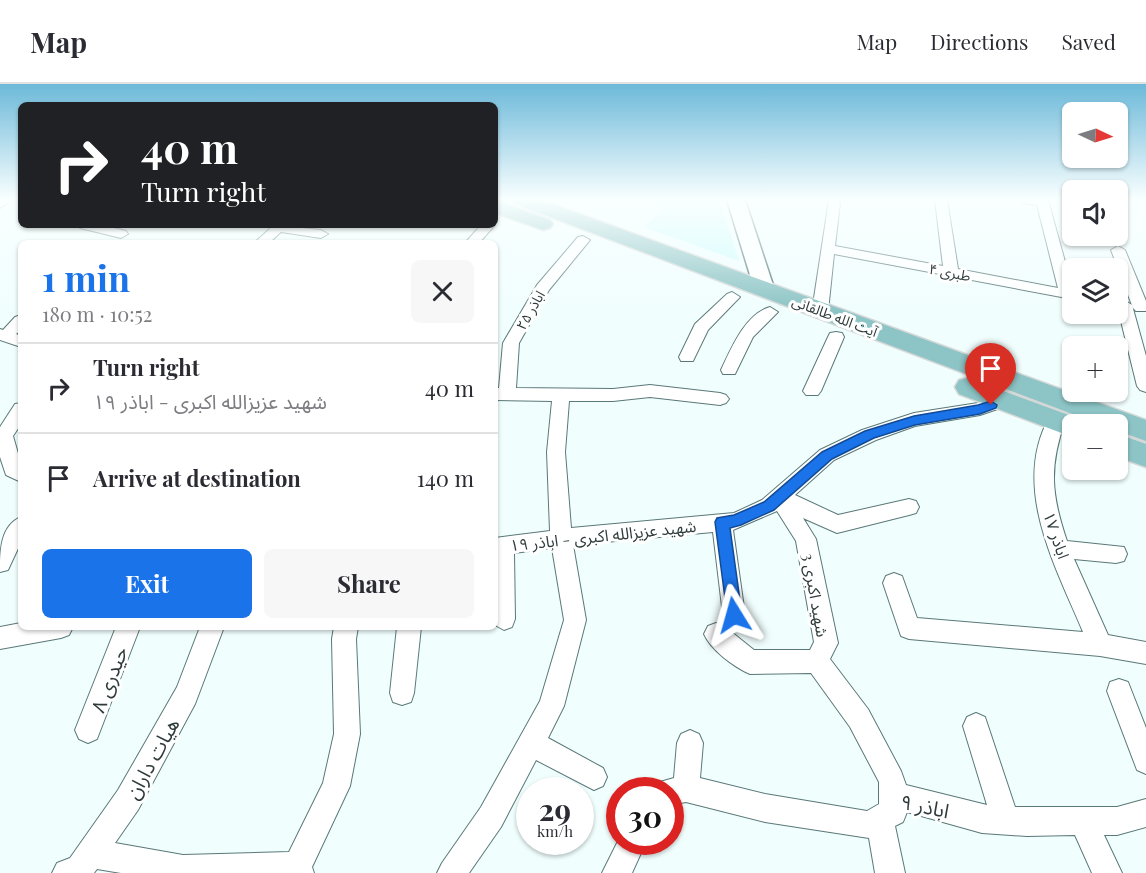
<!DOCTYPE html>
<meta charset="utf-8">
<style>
body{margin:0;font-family:"Playfair Display","Noto Sans Arabic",serif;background:#f7f7f7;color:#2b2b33;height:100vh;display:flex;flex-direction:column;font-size:22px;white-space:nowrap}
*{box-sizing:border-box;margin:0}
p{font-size:20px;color:#7c7c81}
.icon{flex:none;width:33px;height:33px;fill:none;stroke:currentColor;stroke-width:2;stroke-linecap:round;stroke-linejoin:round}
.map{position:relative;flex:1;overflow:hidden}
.sheet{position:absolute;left:18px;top:156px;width:480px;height:390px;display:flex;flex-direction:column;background:#fff;border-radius:9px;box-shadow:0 2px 4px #0004}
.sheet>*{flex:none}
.guide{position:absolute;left:18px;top:18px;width:480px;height:126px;border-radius:9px;box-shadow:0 2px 4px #0004;background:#202124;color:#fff;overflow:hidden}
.needle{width:39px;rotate:94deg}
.fabs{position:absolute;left:1062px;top:18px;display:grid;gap:12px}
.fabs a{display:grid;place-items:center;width:66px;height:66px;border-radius:9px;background:#fff;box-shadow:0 2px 4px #0004;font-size:30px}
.speed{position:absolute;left:516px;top:693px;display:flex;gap:12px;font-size:30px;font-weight:700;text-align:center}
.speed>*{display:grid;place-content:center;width:78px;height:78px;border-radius:50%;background:#fff;box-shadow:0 2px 4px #0004;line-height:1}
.speed small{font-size:15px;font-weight:400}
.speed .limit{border:9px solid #d22;background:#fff;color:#111}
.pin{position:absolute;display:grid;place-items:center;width:51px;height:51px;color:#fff;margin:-62px -26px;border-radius:50% 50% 50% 0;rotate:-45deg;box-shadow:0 0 6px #0007}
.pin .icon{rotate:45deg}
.me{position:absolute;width:66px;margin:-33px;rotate:352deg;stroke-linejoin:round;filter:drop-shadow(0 0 4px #0008)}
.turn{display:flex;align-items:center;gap:21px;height:126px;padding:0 24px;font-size:27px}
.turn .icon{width:78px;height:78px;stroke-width:2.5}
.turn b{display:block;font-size:42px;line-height:51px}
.round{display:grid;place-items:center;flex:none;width:63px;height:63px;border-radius:9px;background:#f7f7f7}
.summary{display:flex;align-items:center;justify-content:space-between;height:102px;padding:0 24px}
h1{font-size:36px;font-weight:700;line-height:45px;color:#1a73e8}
.primary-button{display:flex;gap:12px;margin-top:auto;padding:12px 24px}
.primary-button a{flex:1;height:69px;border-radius:9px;background:#1a73e8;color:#fff;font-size:24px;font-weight:700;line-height:69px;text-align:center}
.primary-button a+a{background:#f7f7f7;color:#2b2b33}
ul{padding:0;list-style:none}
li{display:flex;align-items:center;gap:18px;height:90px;padding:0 24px;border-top:2px solid #e1e1e2}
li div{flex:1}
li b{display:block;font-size:22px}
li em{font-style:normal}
header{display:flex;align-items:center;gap:36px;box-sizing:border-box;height:84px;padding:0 30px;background:#fff;border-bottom:2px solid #e1e1e2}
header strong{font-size:28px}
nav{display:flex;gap:33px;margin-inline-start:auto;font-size:21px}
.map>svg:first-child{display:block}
</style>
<header>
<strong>Map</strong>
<nav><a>Map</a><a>Directions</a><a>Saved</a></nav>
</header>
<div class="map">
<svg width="1146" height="789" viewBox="0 0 1146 789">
<rect width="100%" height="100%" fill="#f1fefe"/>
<path fill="#d1fcfc" d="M667,116H720L739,177L644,143L668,121Z"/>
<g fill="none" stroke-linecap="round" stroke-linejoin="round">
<g stroke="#5a7878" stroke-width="2">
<path id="minor" d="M0,116H12L0,124Z
M829,116H837L840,119L835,162L943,182L935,116H947L958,185L1058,204L1037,121L1023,119L1021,116H1048L1072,203V215L834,170L828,227L820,232L815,230L812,227Z
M78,141H101L126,147L128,150L121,154L80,144Z
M274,141L321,146L328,150L321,154L281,148L269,159H254Z
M481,141H495L479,159H465Z
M583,152L590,156L549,206L519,259L516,304L613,305L650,301L720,309L726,311L729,315L726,319L720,321L650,313L613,317H569L565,368L571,444L734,429L762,416L820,366L862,346L914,329L978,319L1003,311L1009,313L1012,317L1009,321L980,331L915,342L876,356L834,376L795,411L838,431L909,415L916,417L919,423L916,429L909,431L837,449L803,434L816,455L838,559L830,575L868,625L901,687L906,701L987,721L963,642L967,633L976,629L985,633L1015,723H1117L1146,715V743L1117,751H1104L1122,789H1092L1075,751L1027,752L982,749L907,728L903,738L895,742L905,789H875L869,754L765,738L686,718L670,721V706H657L660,698L674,694L677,659L681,650L690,646L699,650L703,659L700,694L765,710L867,727L879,720V698L850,643L811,589L750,590C734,583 711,566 704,550L708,542L716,539L724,542L754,566H810L814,558L796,457L777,427L733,446L745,531L742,538L734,542L726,538L723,531L713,448L573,461L586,536L564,622L548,654L603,684L607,693L603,702L594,706L536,676L501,743L469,789H437L442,779L481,723L540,617L564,536L552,464L514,469L515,535L512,543L504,546L495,541V454L550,447L547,368L552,317L495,316V304H499L503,259L537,201L578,153Z
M1118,162L1125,166L1146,217V227H1136L1133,224L1111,166Z
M732,208L740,213L708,246L693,277H681L679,273L695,240L727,210Z
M1124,216L1132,221L1146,272V308L1140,306L1137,302L1118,225L1119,218Z
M770,223L778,228L753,253L735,290H723L721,286C731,265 745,230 770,223Z
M21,231V246L16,250L21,252V263L0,256V245L3,246L15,233Z
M836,248L842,249L844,253L821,307L818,311H806L803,307L828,253L830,249Z
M21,319V340L13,352L21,380V398L6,391L0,373V343L15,320Z
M1056,330L1062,332L1065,337C1049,383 1051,410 1067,457L1124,463L1127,470L1124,477L1116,479L1074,475L1108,551L1146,558V580L1100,572L909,555L901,552L883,499L886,492L894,489L902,492L917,534L1083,548C1056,483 1010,402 1050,332Z
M21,433V458L8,486L0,488C0,467 0,442 21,433Z
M21,539V543H73L69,551L61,554L0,565V543Z
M116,543H140L97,655L88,659L79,655L75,646Z
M200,543H224L195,620L138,726L115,759L183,771L289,768L323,699L334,650L332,555L334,543H358L356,555L360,650L350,702L312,783L314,789H121L97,785L94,789H52L57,779L70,774L118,706L177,603Z
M397,543H421L414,609L411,618L402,621L393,618L390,609Z
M1119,595L1128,598L1146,644V690L1137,686L1107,607L1110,598Z
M620,753V758H646L632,789H602Z"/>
</g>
<g stroke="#5a7878" stroke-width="3">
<path id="secondary" d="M727,116H745L774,204L771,208L764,210L757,208L754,204Z"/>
</g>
<g stroke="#d5d8d8" stroke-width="3">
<path id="primary" d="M495,116L550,136L553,140L550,144L543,146L495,129Z
M513,116H541L1146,336V357L1118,347V340H1099L516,120Z
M968,294L1082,336L1085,340H1072V353L959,310L955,303L959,296Z
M1118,350L1146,360V383L1118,373Z"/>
</g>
<use href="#minor" fill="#fff" fill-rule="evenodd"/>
<use href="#secondary" fill="#fff" fill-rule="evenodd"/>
<use href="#primary" fill="#8dc4c5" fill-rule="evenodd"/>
</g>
<linearGradient id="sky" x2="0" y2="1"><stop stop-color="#6cb9d9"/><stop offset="0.51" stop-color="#f9ffff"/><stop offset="1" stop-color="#f9ffff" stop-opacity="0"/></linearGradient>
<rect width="1146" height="226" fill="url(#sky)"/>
<path fill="#1a73e8" stroke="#114b97" stroke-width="1.5" d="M991,317L997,321L996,324L980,330L915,341L874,354L832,375L774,426L741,441L730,444L742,531L740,537L734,539L728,537L715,438L717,434L734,431L764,418L822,368L865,347L914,332L978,321Z"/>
<g text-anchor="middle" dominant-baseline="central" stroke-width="6" stroke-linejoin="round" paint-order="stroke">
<g font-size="14" fill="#2f3b3b" stroke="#fff">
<text transform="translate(950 188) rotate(11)">طبری ۴</text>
<text transform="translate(530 226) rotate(-60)">اباذر ۲۵</text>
<text transform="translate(835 232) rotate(21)">آیت الله طالقانی</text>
</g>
<g font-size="16" fill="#2f3b3b" stroke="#fff">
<text transform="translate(603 451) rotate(-6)">شهید عزیزالله اکبری - اباذر ۱۹</text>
<text transform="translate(1057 451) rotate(71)">اباذر ۱۷</text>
<text transform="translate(816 511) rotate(80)">شهید اکبری 3</text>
</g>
<g font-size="20" fill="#2f3b3b" stroke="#fff">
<text transform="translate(108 595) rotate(-69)">حیدری ۸</text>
<text transform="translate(151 674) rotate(-61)">هیات داران</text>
<text transform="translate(925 721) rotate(12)">اباذر ۹</text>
</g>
</g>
</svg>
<div class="fabs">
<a><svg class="needle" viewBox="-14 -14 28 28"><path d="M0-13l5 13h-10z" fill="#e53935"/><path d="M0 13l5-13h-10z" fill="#7c7c81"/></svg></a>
<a><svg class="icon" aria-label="sound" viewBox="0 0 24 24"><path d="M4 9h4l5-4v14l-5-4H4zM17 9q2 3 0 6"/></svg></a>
<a><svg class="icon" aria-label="layers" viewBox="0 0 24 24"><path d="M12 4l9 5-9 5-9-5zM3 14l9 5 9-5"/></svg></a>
<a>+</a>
<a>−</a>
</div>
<div class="speed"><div>29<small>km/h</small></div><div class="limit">30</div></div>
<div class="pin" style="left:991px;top:321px;background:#d93025"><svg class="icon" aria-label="arrive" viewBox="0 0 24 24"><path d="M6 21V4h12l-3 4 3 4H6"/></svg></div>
<svg class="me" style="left:734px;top:531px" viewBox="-20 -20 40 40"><path d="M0-17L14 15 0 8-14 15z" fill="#1a73e8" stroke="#fff" stroke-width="4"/></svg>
<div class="guide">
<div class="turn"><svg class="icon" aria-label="right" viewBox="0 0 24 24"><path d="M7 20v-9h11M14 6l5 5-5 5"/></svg><div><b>40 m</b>Turn right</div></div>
</div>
<section class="sheet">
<div class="summary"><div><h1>1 min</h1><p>180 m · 10:52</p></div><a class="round"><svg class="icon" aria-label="close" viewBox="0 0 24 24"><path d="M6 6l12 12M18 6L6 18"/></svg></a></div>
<ul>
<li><svg class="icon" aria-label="right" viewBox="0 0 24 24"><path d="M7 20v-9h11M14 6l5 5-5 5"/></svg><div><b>Turn right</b><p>شهید عزیزالله اکبری - اباذر ۱۹</p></div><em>40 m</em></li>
<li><svg class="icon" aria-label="arrive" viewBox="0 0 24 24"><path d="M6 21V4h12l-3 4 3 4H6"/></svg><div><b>Arrive at destination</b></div><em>140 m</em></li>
</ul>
<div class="primary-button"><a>Exit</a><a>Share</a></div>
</section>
</div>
